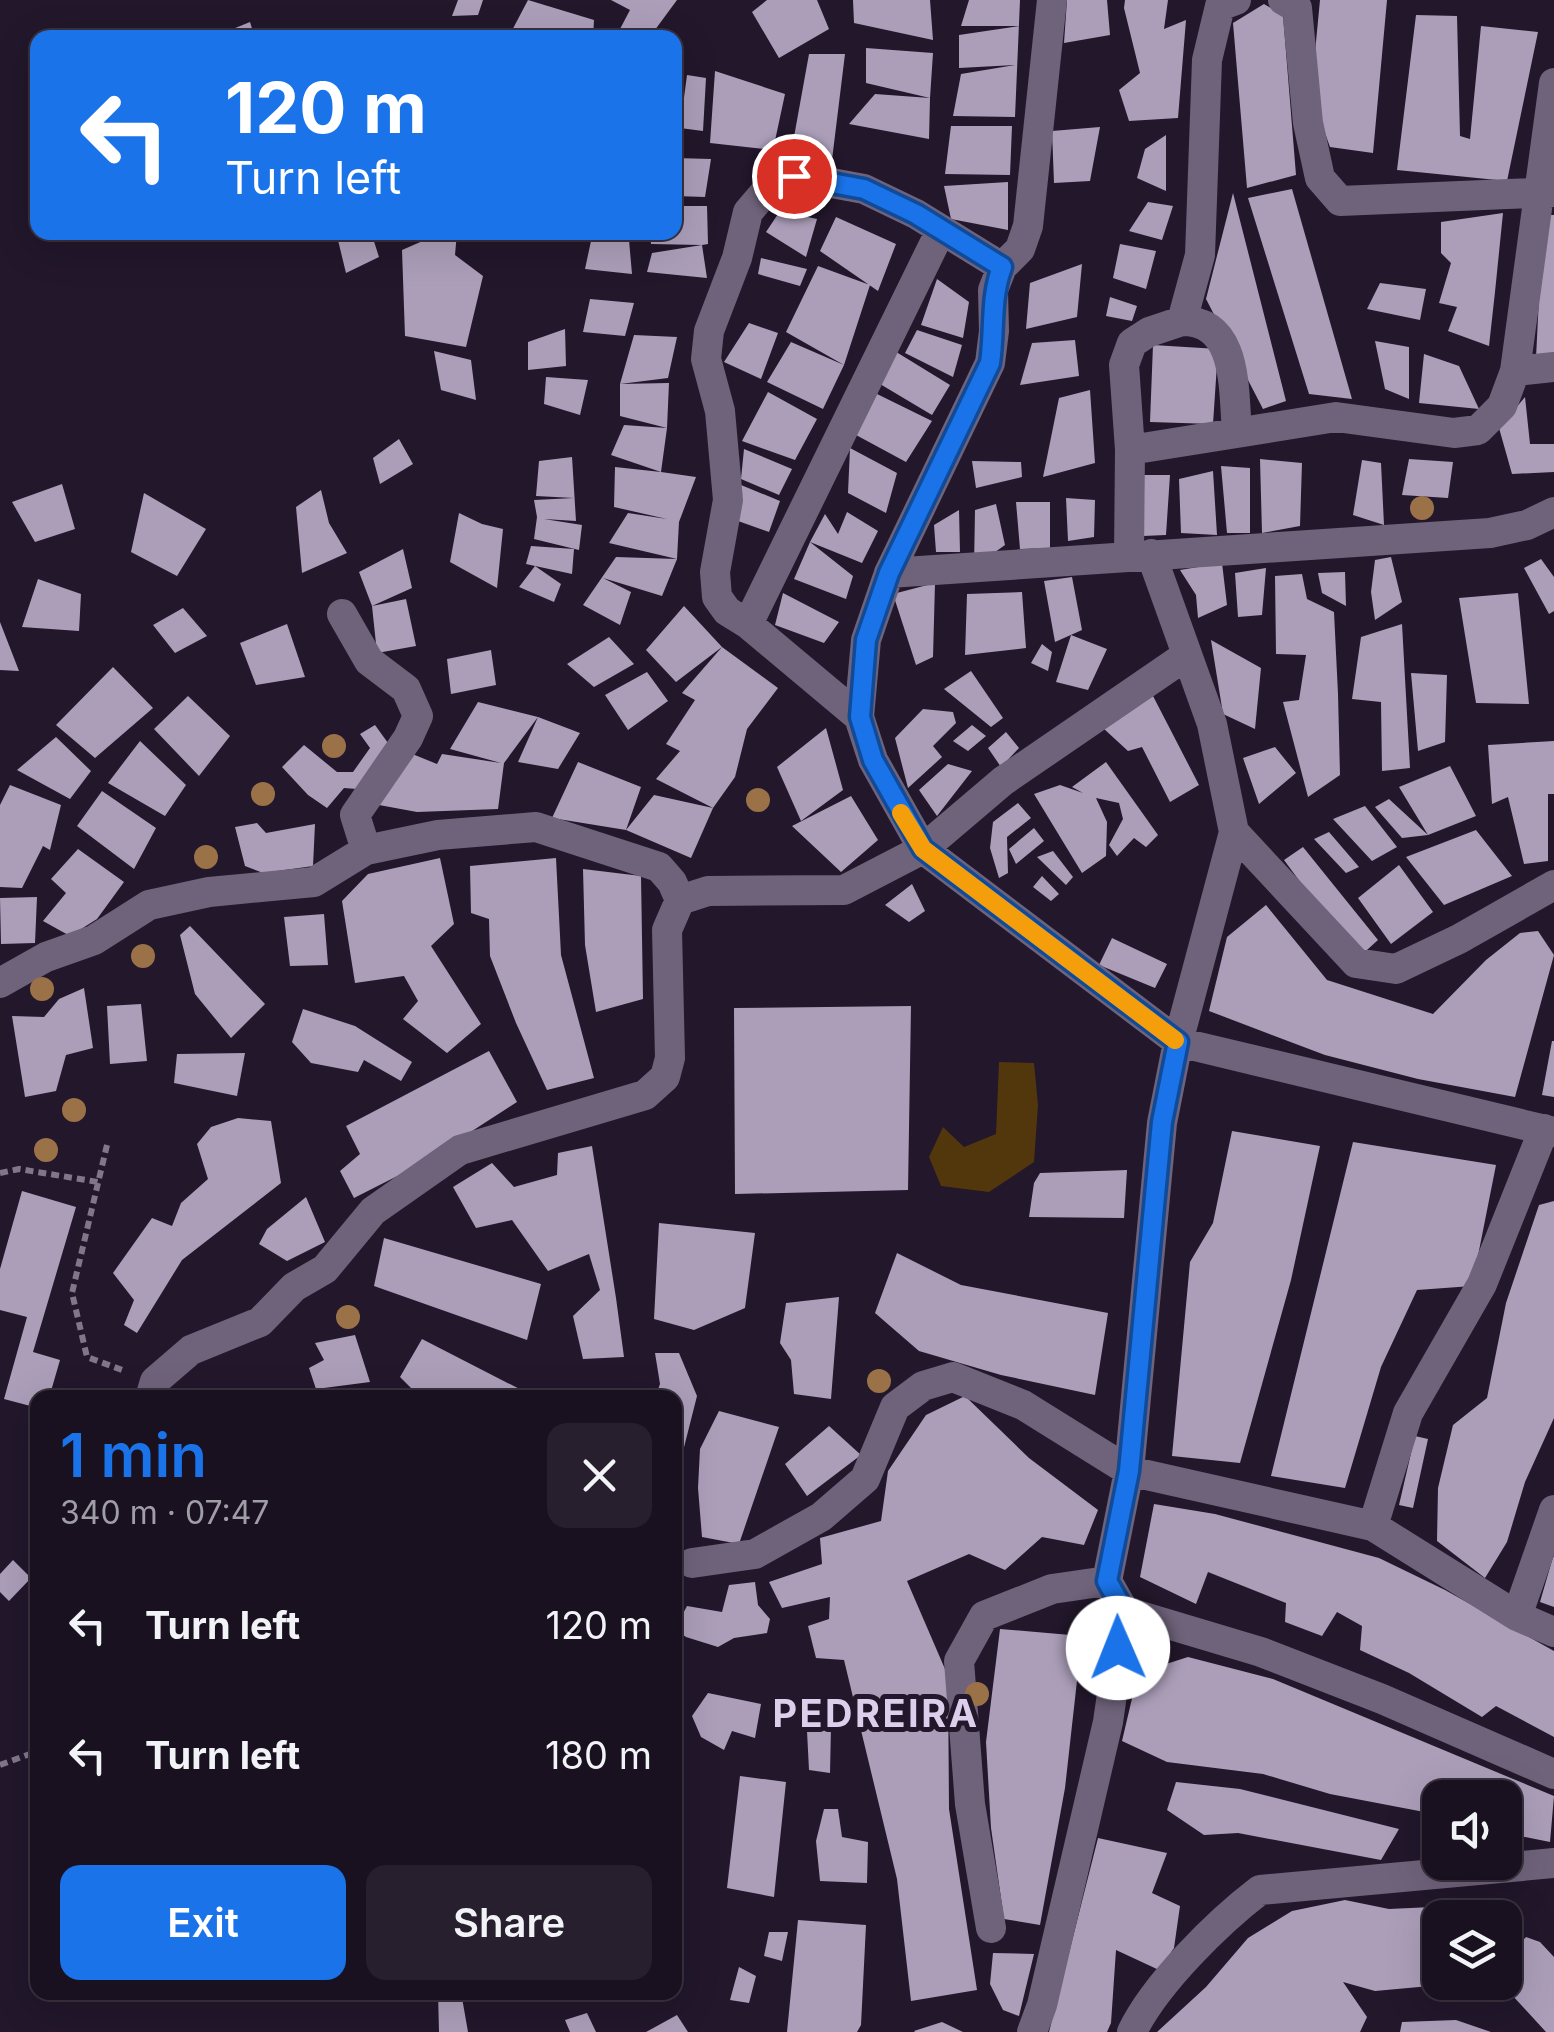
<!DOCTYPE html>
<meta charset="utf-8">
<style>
body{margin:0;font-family:Inter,sans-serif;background:#271f2d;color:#f1f3f6;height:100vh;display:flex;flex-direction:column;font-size:38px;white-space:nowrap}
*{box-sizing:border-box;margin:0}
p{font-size:32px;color:#9f9da5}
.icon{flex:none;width:55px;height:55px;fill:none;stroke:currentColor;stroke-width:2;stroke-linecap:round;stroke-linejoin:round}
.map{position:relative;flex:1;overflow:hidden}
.panel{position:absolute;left:30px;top:1390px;width:652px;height:610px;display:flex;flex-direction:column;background:#1a1120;border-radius:20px;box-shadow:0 10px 40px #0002,0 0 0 2px #38313e}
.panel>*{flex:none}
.hud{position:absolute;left:30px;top:30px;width:652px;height:210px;border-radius:20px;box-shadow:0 10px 40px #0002,0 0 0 2px #38313e;background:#1a73e8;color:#fff;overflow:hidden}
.fabs{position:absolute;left:1422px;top:1780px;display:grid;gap:20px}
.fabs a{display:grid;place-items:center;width:100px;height:100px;border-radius:20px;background:#1a1120;box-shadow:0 10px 40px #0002,0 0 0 2px #38313e;font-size:50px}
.pin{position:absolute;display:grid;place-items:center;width:85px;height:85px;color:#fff;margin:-42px;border:5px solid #fff;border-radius:50%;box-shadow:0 2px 10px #0007}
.me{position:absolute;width:110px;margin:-55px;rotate:359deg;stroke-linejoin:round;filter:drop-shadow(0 0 8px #0008)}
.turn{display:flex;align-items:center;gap:35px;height:210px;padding:0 30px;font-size:45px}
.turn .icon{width:130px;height:130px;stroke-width:2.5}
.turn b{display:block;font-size:70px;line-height:85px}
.round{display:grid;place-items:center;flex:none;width:105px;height:105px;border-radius:20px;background:#271f2d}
.headline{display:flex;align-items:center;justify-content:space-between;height:170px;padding:0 30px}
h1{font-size:60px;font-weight:600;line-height:75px;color:#1a73e8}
.primary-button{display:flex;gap:20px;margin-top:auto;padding:20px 30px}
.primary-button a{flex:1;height:115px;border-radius:20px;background:#1a73e8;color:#fff;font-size:40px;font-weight:600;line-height:115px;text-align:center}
.primary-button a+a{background:#271f2d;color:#f1f3f6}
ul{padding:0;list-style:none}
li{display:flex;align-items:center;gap:30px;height:130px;padding:0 30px}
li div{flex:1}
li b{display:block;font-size:38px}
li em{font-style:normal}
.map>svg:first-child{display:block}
</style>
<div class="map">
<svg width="1554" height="2032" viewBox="0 0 1554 2032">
<rect width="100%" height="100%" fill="#22172b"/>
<path fill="#52370d" d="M999,1062L1034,1063L1038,1105L1034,1162L989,1192L941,1186L929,1157L943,1127L964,1147L996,1134Z"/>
<path fill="#ac9eb9" d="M458,0H483L478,15L452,16Z
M528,0L594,20L593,38H508Z
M611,0H677L649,38H627L620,29L630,10Z
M767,0H817L829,29L779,58L752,12Z
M853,0H930L933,40L854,23Z
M969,0H1020L1015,117L953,116L961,74L1015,65L959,68V35L1019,26H961Z
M1067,0H1107L1110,35L1064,43Z
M1125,0H1168L1164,29L1186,20L1178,118L1129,121L1119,90L1140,73L1124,8Z
M1320,0H1387L1373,153L1330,147L1311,94Z
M1264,4L1283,15L1296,175L1247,188L1233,23Z
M1416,15L1457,16L1460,136L1470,139L1481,26L1538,32L1507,181L1397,170Z
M250,22L255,38H213V37Z
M462,29L466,38H438L437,37Z
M866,48L933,53L930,98L866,83Z
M809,54H845L831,168L790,159Z
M715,71L785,94L773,150L710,143Z
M687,75L706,78L703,131L680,128Z
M675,79L681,81L680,124L675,125Z
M875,94L930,98L929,139L849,124Z
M951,126H1012L1010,175L945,174Z
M1100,127L1090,181L1054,183L1052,131Z
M1166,135V191L1137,178L1145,149Z
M675,158L711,159L705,197L675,196Z
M1008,182V230L951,219L944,186Z
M1292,189L1352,399L1309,394L1248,198Z
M1233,193L1286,401L1263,409L1206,299Z
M1148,202L1173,206L1162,240L1129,231Z
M675,206H707L708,244L702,245L707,278L647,272L652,253L702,245L651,244L650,232H675Z
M780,211L817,219L806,257L766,232Z
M1503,213L1495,292L1489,346L1448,331L1457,307L1439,303L1451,263L1441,253V222Z
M1549,215H1554V356L1536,358L1541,257Z
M836,217L896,244L878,291L820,251Z
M336,232H371L379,257L346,273Z
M427,232H457L455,255L483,276L466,347L405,336L402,250L425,240Z
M629,240L632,274L585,269L591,241Z
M1120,244L1156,251L1146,289L1113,278Z
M761,258L807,269L800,286L758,274Z
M1082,264L1077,317L1026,329L1030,283Z
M818,266L870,285L844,365L786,332Z
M937,279L969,302L963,338L921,325Z
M1380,283L1426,289L1420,320L1367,309Z
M1110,297L1137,306L1132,321L1106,316Z
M590,299L634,303L625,336L583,332Z
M749,323L778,333L761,379L724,362Z
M565,329L566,366L528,370V342Z
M917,330L962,345L953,377L905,353Z
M634,335L677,337L668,378L620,384Z
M1075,340L1079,376L1020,385L1032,343Z
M1375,341L1409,347V399L1385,389Z
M791,342L844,365L823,409L767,382Z
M1153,345L1218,349L1213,424L1150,422Z
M893,350L950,385L932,415L880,384Z
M434,351L471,360L476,400L441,390Z
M1424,354L1459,366L1479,409L1419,403Z
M546,377L588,380L580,415L544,404Z
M669,383L667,428L620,416V384Z
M1090,390L1095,463L1043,477L1059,398Z
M768,392L817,419L795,460L742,441Z
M877,394L932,421L906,462L856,435Z
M1525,397L1530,444H1554V472L1512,474L1499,428Z
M624,425L667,428L661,472L696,477L679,522L677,559L662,596L603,578L631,592L620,625L583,605L616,557L677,559L609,543L628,513L667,519L614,507L615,467L661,472L611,455Z
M399,439L413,464L380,484L373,458Z
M850,448L897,473L886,513L848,493Z
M744,449L792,469L779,495L741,479Z
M572,457L576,521L544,519L582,525L579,550L534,539L537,517L534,500L574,498L536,496L539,461Z
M1260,459L1302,463L1300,526L1262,533Z
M1409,459L1453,462L1448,498L1402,495Z
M1362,460L1381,463L1384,525L1353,515Z
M972,461L1021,462L1022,477L976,488Z
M1221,466L1250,468V533H1227Z
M1213,471L1217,535L1181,533L1179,479Z
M1143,475H1170L1166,535L1143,536Z
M62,484L75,529L35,542L12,502Z
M741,485L780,501L769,532L738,521Z
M321,490L329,523L347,553L302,573L296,507Z
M144,493L206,529L177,576L131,552Z
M1066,498L1095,500L1094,537L1068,541Z
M1016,502H1050V548L1020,549Z
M996,504L1005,545L974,567L975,510Z
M959,510L960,552H936L934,525Z
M847,512L878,531L862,563L810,542L825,514L838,534Z
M459,513L482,524L503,529L497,588L450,562Z
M810,542L853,576L846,599L794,579Z
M531,546L574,549L572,574L526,564Z
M403,549L412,588L372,606L359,572Z
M1391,557L1402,602L1375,620L1371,592L1375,560Z
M1541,559L1554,577V611L1549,614L1524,568Z
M1222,563L1227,605L1198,618L1196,595L1180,570Z
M535,566L561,584L554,602L519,587Z
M1266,568L1262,615L1238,617L1235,573Z
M1345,572L1346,606L1322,593L1318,573Z
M1302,574L1307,599L1334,612L1338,694L1340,775L1308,797L1283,702L1299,700L1306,655L1276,654L1275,576Z
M1072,577L1082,630L1055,642L1044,581Z
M38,579L81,594L79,631L22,627Z
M935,583L933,657L916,665L893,594Z
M1022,592L1026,648L965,655L967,594Z
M783,593L839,622L824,643L775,625Z
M1518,593L1529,704L1476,703L1459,598Z
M406,599L416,646L377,653L372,606Z
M684,606L722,647L676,682L646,650Z
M183,608L207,636L175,653L153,625Z
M0,622L19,671L0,670Z
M287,624L305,677L256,685L240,643Z
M1402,624L1410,768L1382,771L1381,702L1352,699L1361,637Z
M1071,635L1107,649L1088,690L1056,682Z
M609,637L634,664L594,687L567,664Z
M1211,640L1261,668L1255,729L1223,714Z
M1042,644L1052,652L1048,671L1031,663Z
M722,647L778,688L747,729L735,777L713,808L656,779L680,751L666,744L695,700L682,693Z
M491,650L496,685L451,694L447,659Z
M113,667L153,708L95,758L56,725Z
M971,671L1003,718L991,727L944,689Z
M647,672L668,701L628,730L605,695Z
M1411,673L1447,675L1445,742L1418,751Z
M188,696L230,736L199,776L154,729Z
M1153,696L1199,785L1170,802L1142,747L1128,751L1103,728Z
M478,702L538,717L580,733L558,769L518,762L538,717L504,763L498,809L417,812L379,805L400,749L437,764L442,754L501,763L450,749Z
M923,709L953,712L956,723L933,746L942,757L908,788L895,738Z
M375,725L388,743L357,789L344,788L327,808L308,795L282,767L304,745L337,772H353L370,748L360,734Z
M972,725L986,736L968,751L953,741Z
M826,728L843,790L801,821L777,767Z
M1006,732L1019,748L1001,767L988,748Z
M56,737L91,771L70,799L17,770Z
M140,741L186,785L165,816L108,783Z
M1554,741V794H1548V861L1524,864L1508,797L1492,804L1488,745Z
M1275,747L1296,773L1259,804L1243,758Z
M578,762L641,787L626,830L552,818Z
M1106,762L1158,835L1146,847L1134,838L1117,856L1109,845L1123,819L1119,803L1096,798L1107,822L1106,856L1082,873L1034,794L1060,785L1083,793L1072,787Z
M948,764L972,771L937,816L919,790Z
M1450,766L1476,816L1428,835L1402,838L1375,807L1389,799L1428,835L1399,787Z
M10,785L61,805L50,850L43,846L22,888L0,887V805Z
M102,791L156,828L134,869L77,826Z
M654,795L713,808L691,858L626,830Z
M851,796L878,840L841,872L792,826Z
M1018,803L1031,818L1007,837L1008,873L999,878L990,848L993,822Z
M1365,806L1397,847L1372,861L1333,819Z
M257,823L266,833L315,824L313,866L263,873L245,866L235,827Z
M1034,828L1044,841L1016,864L1009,849Z
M1476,830L1512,876L1444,905L1406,857Z
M1329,832L1359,867L1346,873L1314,839Z
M1303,847L1378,940L1357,959L1284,860Z
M78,849L124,882L97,919L70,936L43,921L66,893L51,879Z
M1053,851L1073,877L1066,885L1037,857Z
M440,858L454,924L431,946L481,1024L447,1053L403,1019L418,1001L404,976L355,983L342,901L368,874Z
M556,858L561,955L594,1078L547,1090L516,1023L490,956L489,919L471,913L470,866Z
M1399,865L1433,912L1391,944L1358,898Z
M583,869L641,876L643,999L596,1012L585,945Z
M1042,876L1059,894L1051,901L1033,887Z
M912,884L925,911L909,922L885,905Z
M37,897L35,943L1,944L0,898Z
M1266,905L1327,980L1433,1014L1486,960L1520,933L1538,931L1554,955L1515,1097L1418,1079L1325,1055L1209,1011L1227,937Z
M324,914L328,965L290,966L284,917Z
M190,926L265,1004L231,1038L195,994L180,935Z
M1112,938L1167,964L1155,988L1099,965Z
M84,988L93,1048L66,1055L56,1091L25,1097L12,1016L44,1017L59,999Z
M141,1004L147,1061L110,1064L107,1006Z
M911,1006L908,1190L735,1194L734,1008Z
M303,1009L355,1026L412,1062L401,1081L364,1060L358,1072L311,1063L292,1042Z
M1552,1041H1554V1097L1542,1095Z
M489,1051L517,1102L421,1164L354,1198L340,1171L360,1154L346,1126Z
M245,1053L237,1096L174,1083L177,1054Z
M238,1118L271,1121L281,1183L182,1260L137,1333L124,1325L134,1300L113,1273L152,1218L172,1226L181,1203L208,1179L197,1144L211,1127Z
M1232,1131L1320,1146L1291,1280L1240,1463L1172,1456L1190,1262L1213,1223Z
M1353,1142L1496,1165L1472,1286L1417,1290L1381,1367L1345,1488L1271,1476Z
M592,1146L616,1298L624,1357L583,1359L573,1316L600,1290L589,1254L548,1271L512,1220L476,1228L453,1187L492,1163L514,1187L557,1175L558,1153Z
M1127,1170L1124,1218L1029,1217L1034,1183L1040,1173Z
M22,1191L76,1207L33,1352L60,1360L49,1398H38V1408L4,1399L27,1317L0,1310V1269Z
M306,1197L325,1242L287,1261L259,1244L267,1229Z
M1554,1201V1418L1525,1482L1507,1542L1485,1578L1437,1541L1438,1488L1453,1425L1487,1398L1506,1303L1539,1205Z
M659,1223L755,1233L745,1308L694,1330L654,1319Z
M384,1238L541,1284L527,1340L374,1286Z
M897,1253L961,1285L1108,1313L1095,1395L1001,1375L919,1351L875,1313Z
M839,1297L831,1399L794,1394L791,1360L780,1343L786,1303Z
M355,1335L370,1382L316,1389L309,1368L324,1360L315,1343Z
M422,1339L537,1398H421L400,1377Z
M655,1353H679L697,1396L676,1479L675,1398H655L660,1384Z
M965,1396L1029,1458L1098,1510L1084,1545L1042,1537L1005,1570L969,1554L907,1581L948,1676L949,1809L977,1990L911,2001L897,1879L844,1660L816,1658L808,1626L829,1619L830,1597L782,1608L769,1582L822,1564L820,1538L881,1521L888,1471L926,1415Z
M719,1411L779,1427L739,1544L702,1537L698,1488L700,1449Z
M829,1426L861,1455L807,1496L785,1464Z
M1415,1436L1428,1439L1413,1508L1399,1505Z
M1154,1504L1215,1514L1379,1558L1445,1590L1554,1651V1737L1496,1706L1482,1717L1409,1673L1360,1650L1362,1626L1337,1612L1322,1636L1285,1622L1286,1603L1208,1572L1196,1604L1140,1577Z
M1553,1557H1554V1607L1540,1602Z
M13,1560L31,1578L9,1601L0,1592V1574Z
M755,1582L758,1605L770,1619L767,1633L734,1638L718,1647L686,1637L675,1629L687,1606L722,1612L729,1585Z
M1000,1629L1082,1636L1065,1788L1040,1925L1004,1919L991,1828L986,1742Z
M1188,1657L1273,1679L1554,1796L1550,1842L1505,1833V1798H1440V1815L1330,1794L1263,1774L1167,1762L1122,1741L1138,1673Z
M708,1693L761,1704L755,1738L732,1731L724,1750L701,1737L692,1716Z
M831,1727L830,1773L809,1770L807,1731Z
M740,1776L786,1782L774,1897L727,1888Z
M1176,1782L1240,1789L1399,1829L1381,1860L1238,1833L1204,1835L1167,1810Z
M824,1809H838L842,1837L868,1842L867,1883L820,1881L816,1841Z
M1098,1838L1167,1853L1152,1893L1180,1906L1174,1948L1159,1970L1116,1950L1111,2023L1107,2032H1049Z
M1345,1900L1389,1909L1475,1905L1479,1918H1440V1980L1430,1986L1375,1991L1343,1982L1367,2017L1360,2032H1157L1206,1987L1248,1938L1292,1911Z
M798,1920L866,1925L861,2025L857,2032H787Z
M769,1932H788L782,1961L764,1956Z
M1526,1937L1540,1942L1554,1957V2032H1546L1500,1982H1505V1960Z
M993,1953L1034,1954L1019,2016L1003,2010L990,1984Z
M739,1967L756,1976L749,2003L730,2000Z
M438,1992H461L468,2032H439Z
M587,2013L596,2032H570L565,2020Z
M677,2015L688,2032H646Z
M1456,2020L1491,2032H1400L1402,2022Z
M942,2022L963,2032H915L914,2031Z"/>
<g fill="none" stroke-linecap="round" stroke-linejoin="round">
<path stroke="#807789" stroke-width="6" stroke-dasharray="8 5" stroke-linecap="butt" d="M107,1145L72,1293L87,1357L125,1371
M0,1173L19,1169L98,1182
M0,1765L38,1751"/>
<path stroke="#6f637b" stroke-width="30" d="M1052,0L1028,226L1020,249L1002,267L993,290L994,331L990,363L889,573L866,640L859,717L873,760L923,849L1178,1042L1554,1132
M1283,0L1297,8L1308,123L1320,178L1340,201L1554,192
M1182,321C1239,321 1233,390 1237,431
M1515,371L1554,367
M1130,450L1336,417L1454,433L1478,430L1502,406L1515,371L1554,83
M1151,554L1212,724L1234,832L1178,1042L1162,1123L1129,1471L1107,1581L1124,1611L1261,1652L1382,1699L1554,1774
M1129,555L1130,450L1124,365L1132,343L1149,332L1182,321L1200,255L1207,60L1220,6L1236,0
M889,573L1490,533L1527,525L1554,512
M342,614L369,661L406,689L418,716L408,738L355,815L366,850
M748,624L941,230
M859,717L748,624L727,611L717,597L715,572L728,500L720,411L706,359L709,331L737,258L748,212L766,191L794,176L864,189L916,214L1002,267
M1234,832L1356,963L1396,969L1459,939L1554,885
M0,983L46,957L94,940L149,905L209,892L314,882L366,850L438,835L536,827L659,867L672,882L680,900
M150,1398L155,1381L191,1350L260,1322L294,1287L325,1269L373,1211L460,1150L645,1095L665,1077L670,1058L667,930L680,900L708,891L844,890L923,849L1003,781L1187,655
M1373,1526L1408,1413L1482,1284L1544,1129
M692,1563L755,1554L821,1517L865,1479L895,1407L923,1386L953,1377L1023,1405L1129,1471L1373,1526L1517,1616L1554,1632
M1517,1616L1554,1510
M991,1928L970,1804L959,1661L984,1616L1052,1589L1107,1581
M1032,2032L1042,2005L1108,1722L1124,1611
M1132,2032C1155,1984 1218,1922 1260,1890L1554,1863"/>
</g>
<g fill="#9b7248">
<circle cx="1422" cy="508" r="12"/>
<circle cx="334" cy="746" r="12"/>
<circle cx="263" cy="794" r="12"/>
<circle cx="758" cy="800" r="12"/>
<circle cx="206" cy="857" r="12"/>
<circle cx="143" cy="956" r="12"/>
<circle cx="42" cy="989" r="12"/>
<circle cx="74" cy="1110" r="12"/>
<circle cx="46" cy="1150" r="12"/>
<circle cx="348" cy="1317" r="12"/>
<circle cx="879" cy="1381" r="12"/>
<circle cx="977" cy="1694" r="12"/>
</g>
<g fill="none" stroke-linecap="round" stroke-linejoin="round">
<g stroke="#114b97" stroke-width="25">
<path id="route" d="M794,176L864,189L916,214L1002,267C990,299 995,329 990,363L889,573L866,640L860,717L873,760L923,849L1178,1042L1162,1122L1129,1471L1107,1581L1124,1611L1118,1648"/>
</g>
<use href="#route" stroke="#1a73e8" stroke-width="18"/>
<path stroke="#f59e0b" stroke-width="18" d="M901,813L923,849L1175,1040"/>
</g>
<g text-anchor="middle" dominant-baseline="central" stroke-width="10" stroke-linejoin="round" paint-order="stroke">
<g font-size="38" font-weight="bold" letter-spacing="2.5" fill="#ddcfeb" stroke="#22172b">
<text x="876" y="1713">PEDREIRA</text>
</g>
</g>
</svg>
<div class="fabs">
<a><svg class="icon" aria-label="sound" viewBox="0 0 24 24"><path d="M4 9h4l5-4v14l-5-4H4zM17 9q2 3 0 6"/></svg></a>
<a><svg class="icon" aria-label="layers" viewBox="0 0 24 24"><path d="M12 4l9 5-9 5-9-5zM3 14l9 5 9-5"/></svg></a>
</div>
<div class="pin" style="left:794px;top:176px;background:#d93025"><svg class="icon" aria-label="arrive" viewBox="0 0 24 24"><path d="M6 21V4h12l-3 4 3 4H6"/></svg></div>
<svg class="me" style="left:1118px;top:1648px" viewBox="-20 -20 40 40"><circle r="19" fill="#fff"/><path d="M0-13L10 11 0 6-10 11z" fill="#1a73e8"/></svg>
<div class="hud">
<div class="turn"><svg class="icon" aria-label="left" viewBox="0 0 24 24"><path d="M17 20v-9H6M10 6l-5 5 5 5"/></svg><div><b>120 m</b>Turn left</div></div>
</div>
<section class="panel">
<div class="headline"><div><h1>1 min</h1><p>340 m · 07:47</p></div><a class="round"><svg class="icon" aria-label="close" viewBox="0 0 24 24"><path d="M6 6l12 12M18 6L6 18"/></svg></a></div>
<ul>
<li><svg class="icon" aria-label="left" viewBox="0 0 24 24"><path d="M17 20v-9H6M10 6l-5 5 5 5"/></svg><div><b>Turn left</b></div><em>120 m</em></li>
<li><svg class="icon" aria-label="left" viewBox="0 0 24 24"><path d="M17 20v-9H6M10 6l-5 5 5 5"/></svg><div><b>Turn left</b></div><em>180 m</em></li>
</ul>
<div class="primary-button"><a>Exit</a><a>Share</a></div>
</section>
</div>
